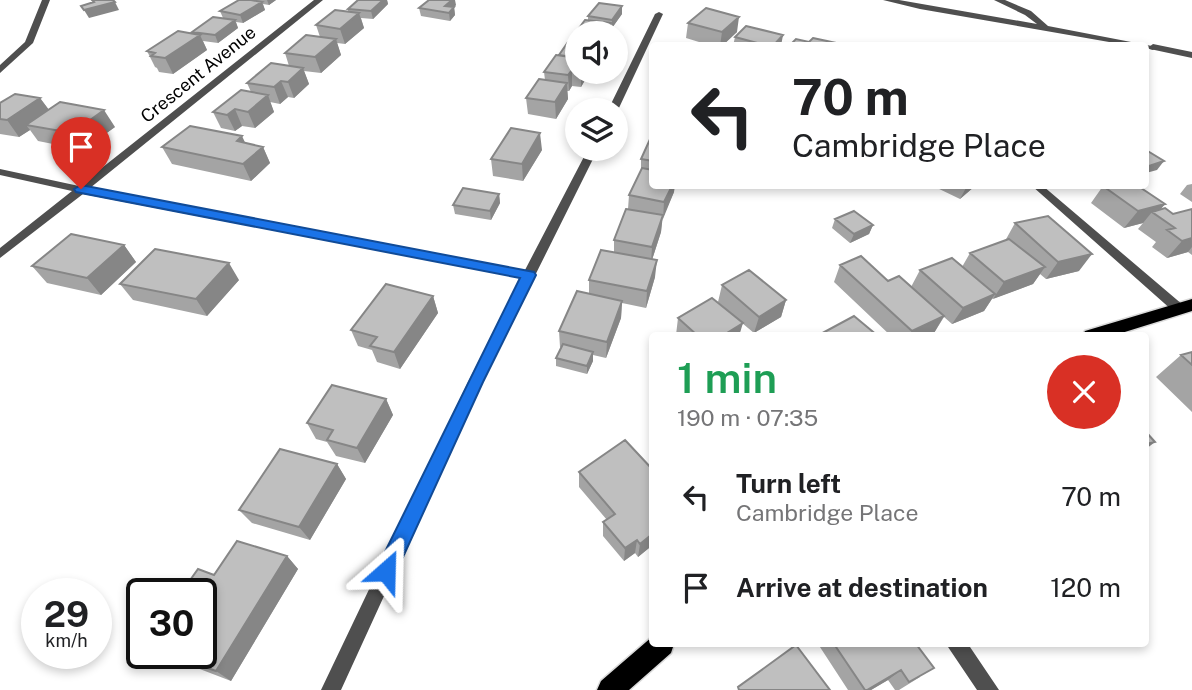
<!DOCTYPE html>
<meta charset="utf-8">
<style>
body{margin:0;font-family:"Public Sans",sans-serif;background:#f2f2f2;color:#202124;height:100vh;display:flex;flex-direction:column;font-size:26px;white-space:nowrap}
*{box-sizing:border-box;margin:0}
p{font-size:23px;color:#757577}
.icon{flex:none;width:38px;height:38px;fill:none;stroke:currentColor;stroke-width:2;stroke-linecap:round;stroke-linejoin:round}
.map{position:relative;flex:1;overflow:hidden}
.details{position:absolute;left:649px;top:332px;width:500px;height:315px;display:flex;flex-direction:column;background:#fff;border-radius:7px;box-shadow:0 4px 10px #0003}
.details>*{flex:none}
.guide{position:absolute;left:649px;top:42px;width:500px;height:147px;border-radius:7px;box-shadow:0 4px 10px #0003;background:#fff;color:#202124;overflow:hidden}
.controls{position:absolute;left:565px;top:21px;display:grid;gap:14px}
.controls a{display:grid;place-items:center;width:63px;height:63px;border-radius:50%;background:#fff;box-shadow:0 4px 10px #0003;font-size:35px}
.speed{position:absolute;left:21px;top:578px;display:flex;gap:14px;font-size:35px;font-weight:700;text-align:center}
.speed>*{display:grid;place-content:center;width:91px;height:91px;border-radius:50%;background:#fff;box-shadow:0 4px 10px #0003;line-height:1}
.speed small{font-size:18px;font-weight:400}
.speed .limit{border:4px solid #111;border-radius:10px;background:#fff;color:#111}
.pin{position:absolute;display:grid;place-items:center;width:60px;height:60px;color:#fff;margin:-72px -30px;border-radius:50% 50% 50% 0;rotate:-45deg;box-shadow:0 0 7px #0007}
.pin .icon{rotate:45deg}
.me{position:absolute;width:77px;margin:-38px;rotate:25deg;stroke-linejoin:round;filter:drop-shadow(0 0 5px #0008)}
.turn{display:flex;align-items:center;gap:24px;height:147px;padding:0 28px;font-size:32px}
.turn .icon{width:91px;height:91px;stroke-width:2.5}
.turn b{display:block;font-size:49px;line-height:60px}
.round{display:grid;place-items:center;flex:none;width:74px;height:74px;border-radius:37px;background:#f2f2f2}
.headline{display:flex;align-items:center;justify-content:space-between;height:119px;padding:0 28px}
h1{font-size:42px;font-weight:600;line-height:52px;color:#1e9e55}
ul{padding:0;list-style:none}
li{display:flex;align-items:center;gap:21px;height:91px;padding:0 28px}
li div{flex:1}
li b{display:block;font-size:26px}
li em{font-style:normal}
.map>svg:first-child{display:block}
</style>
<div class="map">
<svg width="1192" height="690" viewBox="0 0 1192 690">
<rect width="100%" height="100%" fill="#fff"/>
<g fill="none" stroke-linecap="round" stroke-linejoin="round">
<g stroke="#dbdbdb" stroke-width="3">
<path id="primary" d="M1192,299V311L1112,336H1082L1085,331Z
M653,636V644H674L671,653L629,690H597L601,681Z"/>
</g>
<path fill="#4f4f4f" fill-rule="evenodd" d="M883,0H899L1037,24L1025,15L994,0H1005L1031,11L1048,26L1157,47L1153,50L1146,48V46H1132L920,9Z"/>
<path fill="#4f4f4f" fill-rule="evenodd" d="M42,0H50L33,43L0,73V65L25,42Z
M314,0H323L90,188L525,270L588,149H598L482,382L341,690H321L468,382L521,278L83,194L0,258V248L72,191L0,175V169L79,186Z
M659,12L663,14L618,110L616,112V110H608L655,14Z
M1153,44L1192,52V58L1150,49L1149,47Z
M1032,186H1043L1183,305L1185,308L1183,311H1173Z
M946,644H968L999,690H977Z"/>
<use href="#primary" fill="#000" fill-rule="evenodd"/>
</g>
<path fill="#a4a4a4" d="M239,0H276L269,5L263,4L265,10L243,23L236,22L238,28L218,43L203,41L207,50L173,74L159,72L157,68L155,67L147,51L192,33V32L223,18L220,11Z
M358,0H387L388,4L373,19L361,18L364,28L345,44L337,43L341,55L321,73L304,71L309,84L294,98L288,97L280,104L270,102L274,112L255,128L242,126L235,131L221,128L213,112L251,92L247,83L289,66L285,53L320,37L316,25L348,11V9Z
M456,5L454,7L455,15L450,21L421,16L419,8Z
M622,14L612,28H610L609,33H578V72H588V75L581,87L572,86L569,91H567L568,99L556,119L528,114L526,98L545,80L544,72L559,55L575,43L574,35L588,21V16Z
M688,23L737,32L722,46H712L686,38Z
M735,37L781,46H733Z
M40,98L49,110L115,127L83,150L38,141L30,130L19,137L0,134V103Z
M653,137V186L674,192L662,219L661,232L652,260L655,277L646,308L622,303L621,318L606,358L593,355V361L587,374L556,366V358L561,348L560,347L559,331L589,294V280L614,253V240L628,209L629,195L641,170V159Z
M246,143L263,147L270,163L251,181L172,164L162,147Z
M542,150L523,181L493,176L491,159Z
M1192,184V202L1180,194L1187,185Z
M933,186H975L960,199Z
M1103,186L1165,204L1160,209L1173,214L1192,209V255L1188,252L1167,258L1152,247L1156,242L1138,229L1143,223L1124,228L1091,203Z
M499,194L500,203L491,220L455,214L453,205Z
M835,219L873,225L869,234L850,243L832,228Z
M1015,223L1079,271L1046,279L1040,274L1033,284L992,299L984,311L952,324L944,317L934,333L927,336H891L834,282L840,265L888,281L931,304L911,287L920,270L962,267L970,253L1005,241Z
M124,245L136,262L101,295L47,283L32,266Z
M239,280L207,316L133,300L120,284Z
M722,285L786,300L781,317L754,333L742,323L739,336H677L676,335L678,318L733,315L718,302Z
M433,296L438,313L400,369L377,362L372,350L358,346L351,330Z
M1192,352V412L1156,377L1181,355Z
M386,399L393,415L365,463L336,456L327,442L316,439L307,423Z
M337,464L346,479L310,540L252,523L239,510Z
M653,470V553L649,548L638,557L635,553L624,561L603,536V522L607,520L579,487V472Z
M287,556L298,569L231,681L158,653H201Z
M818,644H916L920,677L899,690H895L888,680L871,690H848Z"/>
<path fill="#868686" d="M267,0H276L269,5Z
M383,0H387L388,4L373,19L371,11Z
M452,0H455L456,5L448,13L445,6Z
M115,2L119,10L89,18L84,10Z
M262,2L265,10L243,23L240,15Z
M622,6V14L612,28V20Z
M454,7L455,15L450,21L449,13Z
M359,13L364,28L345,44L340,29Z
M739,17L737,32L722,46H720L722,32Z
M235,20L238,28L218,43L215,35Z
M611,23L609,33H605Z
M200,35L207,50L173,74L165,58Z
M783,35L781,46H773Z
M336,39L341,55L321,73L315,57Z
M303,68L309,84L294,98L288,82Z
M572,70V86L569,91L568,75Z
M581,72H588V75L581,87Z
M281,81L288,97L280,104L274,87Z
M567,83L568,99L556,119L555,102Z
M268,95L274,112L255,128L248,112Z
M40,98L52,114L26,125L30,130L19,137L7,120Z
M235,109L242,126L235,131L227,115Z
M104,110L115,127L83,150L72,133Z
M540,133L542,150L523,181L522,164Z
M242,136L250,153L237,141Z
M263,147L270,163L251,181L243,164Z
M1164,161L1157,170L1146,173V167Z
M672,186H675L674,192L663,219L664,202Z
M967,186H975L960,199Z
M499,194L500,203L491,220L490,211Z
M1165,204L1156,215L1152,212L1143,223L1124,228L1138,211Z
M663,215L661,232L651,263L652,247Z
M873,225L869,234L850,243L854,234Z
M1192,238V247L1188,252L1167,258L1182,241Z
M124,245L136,262L101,295L87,278Z
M1092,254L1079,271L1046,279L1058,262Z
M657,260L655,277L646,308L647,291Z
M229,263L239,280L207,316L196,299Z
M1045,267L1033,284L993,299L1004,282Z
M995,294L984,311L952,324L963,308Z
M433,296L438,313L400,369L394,352Z
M786,300L781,317L754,333L759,317Z
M622,301L621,318L606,358L607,342Z
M944,316L934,333L927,336H909L912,331Z
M743,323L739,336H722Z
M593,352V361L587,374V366Z
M386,399L393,415L365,463L357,448Z
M1155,442L1146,449V444Z
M337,464L346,479L310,540L299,527Z
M651,535L649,548L638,557L640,544Z
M637,540L635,553L624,561L625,548Z
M287,556L298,569L231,681L216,671Z
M901,670L888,680L871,690H867Z"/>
<path fill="#bfbfbf" stroke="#868686" stroke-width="2" d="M92,0H113L115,2L84,10L81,6L94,2Z
M239,0H251L262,2L240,15L220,11Z
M358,0H383L371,11L348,9Z
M429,0H452L445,6L454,7L449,13L419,8Z
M599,3L622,6L612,20L588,16Z
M706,8L739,17L722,32L688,23Z
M335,10L359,13L340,29L316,25Z
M213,17L235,20L215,35L192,32Z
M585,20L611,23L605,33H578V36L574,35Z
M746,26L783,35L773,46H768L735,37Z
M178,31L200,35L165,58L151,56L155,53L147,51Z
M306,35L336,39L315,57L285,53Z
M813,38L836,43L834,46H789L796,39L809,42Z
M568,42L578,43V58L559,55Z
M556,55L578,58V71L572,70L568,75L544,72Z
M271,63L303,68L288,82L281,81L274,87L247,83Z
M539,79L567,83L555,102L526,98Z
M241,90L268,95L248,112L235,109L227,115L213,112Z
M15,94L40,98L7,120L0,119V103Z
M60,102L104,110L72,133L26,125Z
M190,126L242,136L237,141L263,147L243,164L162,147Z
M511,128L540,133L522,164L491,159Z
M651,137H653V161L641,159Z
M1146,150L1164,161L1146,167Z
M642,168L653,170V186H672L664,202L629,195Z
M1103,186H1138L1165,204L1138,211Z
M463,188L499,194L490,211L453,205Z
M1165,208L1173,214L1192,209V238L1182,241L1167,230L1175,228L1152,212Z
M626,209L663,215L652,247L614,240Z
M854,211L873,225L854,234L835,219Z
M1048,216L1092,254L1058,262L1015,223Z
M71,234L124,245L87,278L32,266Z
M1009,239L1045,267L1004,282L970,253Z
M155,249L229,263L196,299L120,284Z
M601,250L657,260L647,291L589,280Z
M861,256L888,281L899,276L944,316L912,331L840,265Z
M952,258L995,294L963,308L920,270Z
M749,270L786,300L759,317L722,285Z
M386,284L433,296L394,352L370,346L377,337L351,330Z
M577,291L622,301L607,342L559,331Z
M712,298L743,323L722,336H698L678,318Z
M854,316L878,336H817Z
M563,344L593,352L587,366L556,358Z
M1192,352V365L1181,355Z
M332,385L386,399L357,448L327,440L333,430L307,423Z
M1146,432L1155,442L1146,444Z
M625,440L653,470V537L651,535L640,544L637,540L625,548L603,522L615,514L579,472Z
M280,449L337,464L299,527L239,510Z
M237,541L287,556L216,671L166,653H201V593H181L198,569L214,575Z
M834,644H916L934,668L909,682L901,670L867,690H865Z
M796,645L830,690H739L738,687Z"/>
<path fill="#1a73e8" stroke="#114b97" stroke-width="2" d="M81,185L534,272L536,275L483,382L393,579L386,581L379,579L376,571L379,564L520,278L76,192L74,189Z"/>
<g text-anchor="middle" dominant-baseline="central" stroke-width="7" stroke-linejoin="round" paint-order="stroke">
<g font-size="18" fill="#000" stroke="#fff">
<text transform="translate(198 74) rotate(-39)">Crescent Avenue</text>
</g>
</g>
</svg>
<div class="controls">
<a><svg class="icon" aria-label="sound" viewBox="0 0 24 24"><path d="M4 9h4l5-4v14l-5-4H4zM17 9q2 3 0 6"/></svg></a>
<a><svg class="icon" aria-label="layers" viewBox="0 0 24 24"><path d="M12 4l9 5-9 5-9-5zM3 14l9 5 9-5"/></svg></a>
</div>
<div class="speed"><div>29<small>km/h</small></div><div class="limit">30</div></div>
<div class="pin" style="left:81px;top:189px;background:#d93025"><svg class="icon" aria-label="arrive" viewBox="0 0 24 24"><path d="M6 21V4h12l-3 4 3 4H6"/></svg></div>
<svg class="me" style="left:386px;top:571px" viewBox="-20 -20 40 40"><path d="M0-17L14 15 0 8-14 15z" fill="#1a73e8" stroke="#fff" stroke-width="4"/></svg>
<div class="guide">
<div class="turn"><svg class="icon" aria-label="left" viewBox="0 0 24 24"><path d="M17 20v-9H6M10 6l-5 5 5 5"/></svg><div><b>70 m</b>Cambridge Place</div></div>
</div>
<section class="details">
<div class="headline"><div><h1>1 min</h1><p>190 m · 07:35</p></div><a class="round" style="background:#d93025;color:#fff"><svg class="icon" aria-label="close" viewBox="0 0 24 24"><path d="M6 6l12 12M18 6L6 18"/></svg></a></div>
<ul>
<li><svg class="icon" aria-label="left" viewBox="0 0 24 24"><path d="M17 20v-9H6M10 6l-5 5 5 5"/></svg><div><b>Turn left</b><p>Cambridge Place</p></div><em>70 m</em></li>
<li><svg class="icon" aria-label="arrive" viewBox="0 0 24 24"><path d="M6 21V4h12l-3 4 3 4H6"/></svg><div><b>Arrive at destination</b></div><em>120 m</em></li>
</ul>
</section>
</div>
